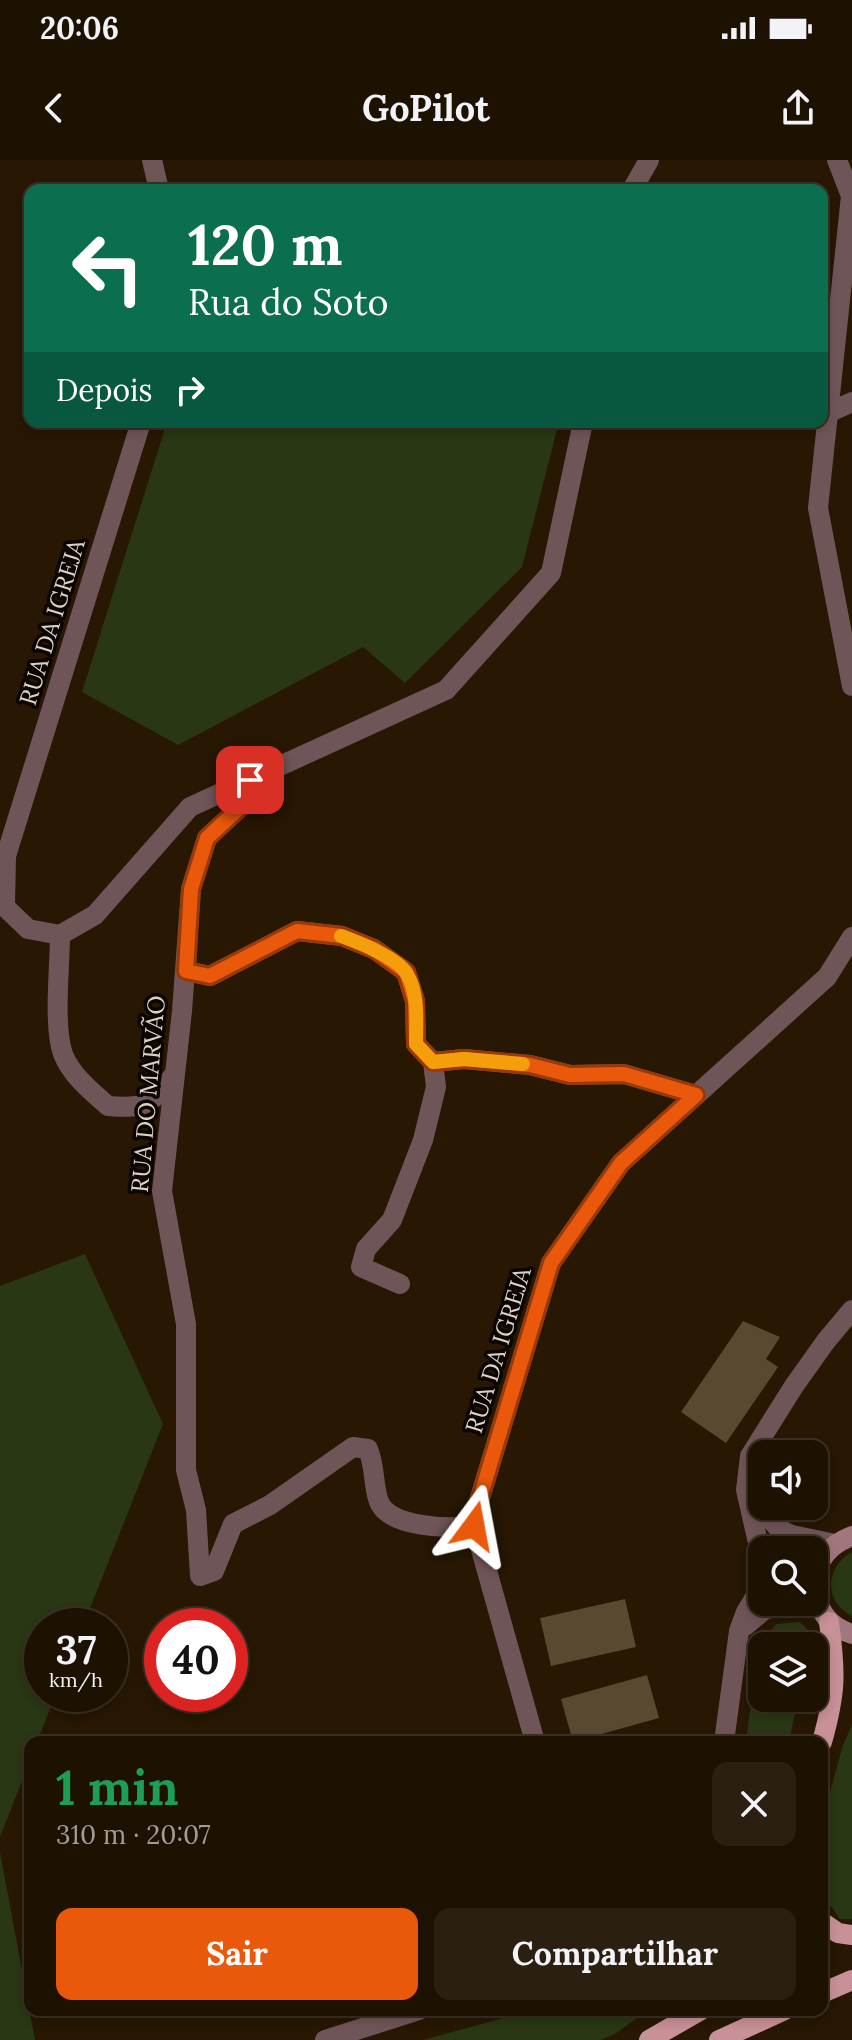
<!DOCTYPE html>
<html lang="pt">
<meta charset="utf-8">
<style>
body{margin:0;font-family:Lora,serif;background:#2a1f11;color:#f1f3f6;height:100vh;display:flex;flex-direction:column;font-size:30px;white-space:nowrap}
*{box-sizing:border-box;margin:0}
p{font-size:26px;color:#a09d99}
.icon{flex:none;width:44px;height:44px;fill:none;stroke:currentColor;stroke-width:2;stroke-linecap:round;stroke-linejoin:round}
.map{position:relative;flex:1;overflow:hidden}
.details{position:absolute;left:24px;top:1576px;width:804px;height:280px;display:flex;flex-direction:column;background:#1d1102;border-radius:16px;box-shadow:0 4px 12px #0003,0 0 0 2px #3b3124}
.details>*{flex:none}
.guide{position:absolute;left:24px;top:24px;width:804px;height:244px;border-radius:16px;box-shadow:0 4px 12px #0003,0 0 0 2px #3b3124;background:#0b6e4f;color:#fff;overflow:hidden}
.controls{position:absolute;left:748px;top:1280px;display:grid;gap:16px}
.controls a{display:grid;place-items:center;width:80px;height:80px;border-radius:16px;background:#1d1102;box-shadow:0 4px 12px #0003,0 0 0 2px #3b3124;font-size:40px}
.speed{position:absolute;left:24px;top:1448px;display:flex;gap:16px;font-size:40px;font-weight:700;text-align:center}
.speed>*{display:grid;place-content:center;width:104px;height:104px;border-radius:50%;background:#1d1102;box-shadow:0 4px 12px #0003,0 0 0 2px #3b3124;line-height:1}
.speed small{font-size:20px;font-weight:400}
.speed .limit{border:12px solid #d22;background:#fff;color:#111}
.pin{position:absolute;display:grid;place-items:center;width:68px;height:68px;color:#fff;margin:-34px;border-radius:16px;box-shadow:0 4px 12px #0006}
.me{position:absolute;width:88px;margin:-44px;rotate:13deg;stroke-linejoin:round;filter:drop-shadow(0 0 6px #0008)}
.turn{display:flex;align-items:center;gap:28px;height:168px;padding:0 32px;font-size:36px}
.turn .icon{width:104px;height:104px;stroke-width:2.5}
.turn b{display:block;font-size:56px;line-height:68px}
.then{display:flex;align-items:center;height:76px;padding:0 32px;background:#0003;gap:16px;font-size:30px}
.round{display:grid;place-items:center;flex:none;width:84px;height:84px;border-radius:16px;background:#2a1f11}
.overview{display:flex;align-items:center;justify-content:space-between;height:136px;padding:0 32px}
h1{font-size:48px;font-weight:700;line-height:60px;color:#1e9e55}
.action{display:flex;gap:16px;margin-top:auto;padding:16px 32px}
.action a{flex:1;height:92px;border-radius:16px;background:#ea580c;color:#fff;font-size:32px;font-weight:700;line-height:92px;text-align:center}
.action a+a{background:#2a1f11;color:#f1f3f6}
.status{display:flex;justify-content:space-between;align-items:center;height:56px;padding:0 40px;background:#1d1102;direction:ltr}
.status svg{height:22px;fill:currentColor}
header{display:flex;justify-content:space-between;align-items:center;height:104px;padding:0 32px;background:#1d1102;font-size:36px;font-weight:700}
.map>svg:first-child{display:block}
</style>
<div class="status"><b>20:06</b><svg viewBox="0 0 49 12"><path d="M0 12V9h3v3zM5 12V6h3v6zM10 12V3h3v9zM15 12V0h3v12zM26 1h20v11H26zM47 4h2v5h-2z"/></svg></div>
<header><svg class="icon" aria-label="back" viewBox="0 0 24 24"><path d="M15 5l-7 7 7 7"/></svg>GoPilot<svg class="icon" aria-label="share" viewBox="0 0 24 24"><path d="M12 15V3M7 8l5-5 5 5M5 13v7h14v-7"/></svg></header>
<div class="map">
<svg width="852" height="1880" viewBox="0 0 852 1880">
<rect width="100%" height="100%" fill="#271703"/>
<path fill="#293714" d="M167,262H559L522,407L405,523L363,487L178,585L82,532Z
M85,1094L163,1264L83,1466H42V1534H56L37,1582H30V1601L0,1677V1126Z
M852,1392V1456C823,1442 825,1407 852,1392Z
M800,1462L816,1479L814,1488V1486H762V1538H798L789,1582H746L758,1487L776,1464Z
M852,1565V1759H840L825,1738L822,1694L828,1639L843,1585Z
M0,1692L35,1880H0Z
M533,1850H648L615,1874L601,1880H423Z"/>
<path fill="#584931" d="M743,1161L780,1177L766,1199L778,1207L726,1283L681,1252Z
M625,1439L636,1487L551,1506L540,1458Z
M647,1515L659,1558L573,1582L561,1539Z"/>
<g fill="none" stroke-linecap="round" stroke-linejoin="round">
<path stroke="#705558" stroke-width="20" d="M828,253L852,242
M250,620L248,640L207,678L191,729L182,851L162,1031L186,1164V1310L196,1350L200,1416L214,1411L233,1364L270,1345L353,1287L368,1289C375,1306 373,1322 378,1339C386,1368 449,1369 474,1366
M60,775C60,807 53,866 63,894C71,915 92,932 108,946C146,949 150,945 174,915
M186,811L210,816L297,771L342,776L374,789L406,812L415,841L416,884L433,902
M433,902L464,899L530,905L570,915L624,914L696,935
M400,1124L361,1107L366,1089L392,1060L423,980L436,927L433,902
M746,1330L779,1369L792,1375L835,1384
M762,1400L746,1330L750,1296L794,1226L826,1181L852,1150
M325,1880L419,1850"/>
<path stroke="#705558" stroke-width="20" d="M152,0L159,30
M837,0L851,36L818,348L852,526
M632,30L649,0
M141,262L6,696L5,747L28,769L60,775L95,755L190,647L446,530L551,413L583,262
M745,1466L764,1450L790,1442
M535,1582L473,1361L551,1103L621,1003L827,817L852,777
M724,1582L739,1471L746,1452L762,1426"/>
<path stroke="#a1767c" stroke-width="20" d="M814,1423C817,1399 829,1385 852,1376
M814,1428C818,1451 829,1467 852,1474"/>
<path stroke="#c89097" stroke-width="20" d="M822,1582C836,1532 836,1513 829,1462
M822,1762L838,1773L852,1775
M822,1833L852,1820
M649,1880L701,1850
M719,1880L785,1850"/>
</g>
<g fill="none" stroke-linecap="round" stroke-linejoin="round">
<g stroke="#983908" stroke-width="20">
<path id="route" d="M250,620L248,640L207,678L191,729L186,811L210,816L297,771L342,776L374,789L406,812L415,841L416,884L433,902L464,899L530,905L570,915L624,914L696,935L621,1003L551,1103L473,1361L474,1366"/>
</g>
<use href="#route" stroke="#ea580c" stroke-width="14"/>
<path stroke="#f59e0b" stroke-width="14" d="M341,776C358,782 398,798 407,814C419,834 416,862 416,884L433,902L464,899L523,904"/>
</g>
<g text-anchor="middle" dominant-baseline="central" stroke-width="7" stroke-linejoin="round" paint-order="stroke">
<g font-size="24" fill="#ddd1c5" stroke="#0a0501">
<text transform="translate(52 462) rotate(-73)">RUA DA IGREJA</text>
<text transform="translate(148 934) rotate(-85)">RUA DO MARVÃO</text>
<text transform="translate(498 1190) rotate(-73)">RUA DA IGREJA</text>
</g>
</g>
</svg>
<div class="controls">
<a><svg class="icon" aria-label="sound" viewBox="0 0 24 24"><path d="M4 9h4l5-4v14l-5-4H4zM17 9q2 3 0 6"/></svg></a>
<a><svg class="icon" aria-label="search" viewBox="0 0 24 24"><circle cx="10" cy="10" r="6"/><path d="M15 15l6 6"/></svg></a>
<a><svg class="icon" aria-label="layers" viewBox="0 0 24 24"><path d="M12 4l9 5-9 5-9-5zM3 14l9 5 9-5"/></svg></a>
</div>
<div class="speed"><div>37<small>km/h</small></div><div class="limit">40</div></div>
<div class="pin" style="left:250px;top:620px;background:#d93025"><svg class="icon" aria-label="arrive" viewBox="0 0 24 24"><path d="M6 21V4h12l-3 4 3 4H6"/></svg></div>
<svg class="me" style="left:474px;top:1366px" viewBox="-20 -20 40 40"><path d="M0-17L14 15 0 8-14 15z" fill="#ea580c" stroke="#fff" stroke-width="4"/></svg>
<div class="guide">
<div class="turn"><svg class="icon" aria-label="left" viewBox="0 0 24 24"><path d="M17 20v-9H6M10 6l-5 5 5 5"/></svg><div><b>120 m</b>Rua do Soto</div></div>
<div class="then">Depois<svg class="icon" aria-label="right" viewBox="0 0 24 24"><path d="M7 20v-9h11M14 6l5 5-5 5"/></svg></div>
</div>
<section class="details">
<div class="overview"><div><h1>1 min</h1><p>310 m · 20:07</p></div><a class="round"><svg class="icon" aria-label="close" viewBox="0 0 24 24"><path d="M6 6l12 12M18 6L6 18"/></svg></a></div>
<div class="action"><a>Sair</a><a>Compartilhar</a></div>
</section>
</div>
